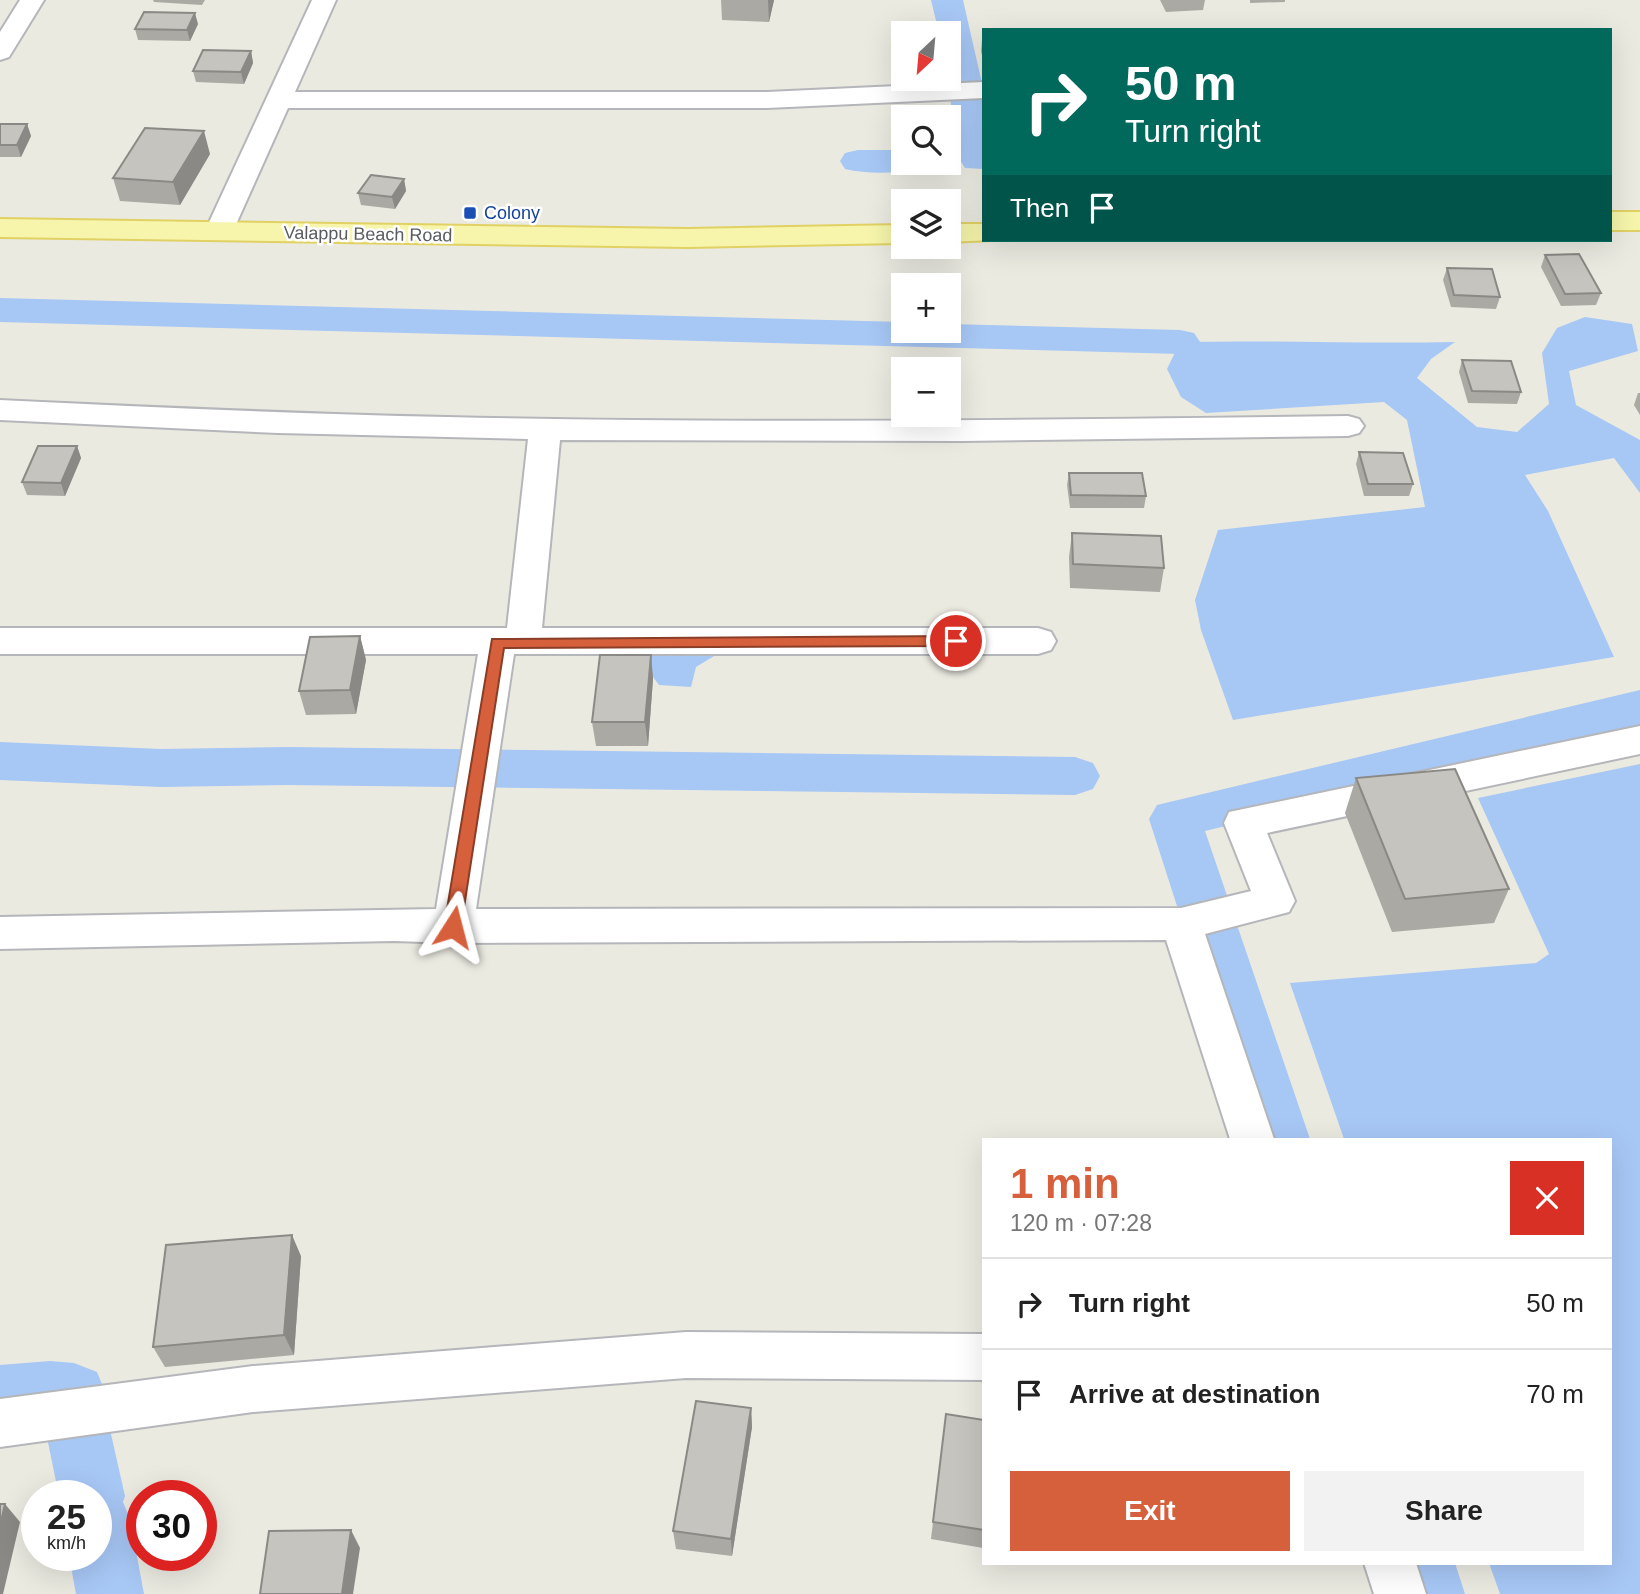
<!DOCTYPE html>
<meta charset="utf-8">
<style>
body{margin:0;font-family:Helvetica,sans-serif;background:#f2f2f2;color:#222;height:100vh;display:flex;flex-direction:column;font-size:26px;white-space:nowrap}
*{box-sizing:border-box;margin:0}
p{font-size:23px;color:#767676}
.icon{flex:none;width:38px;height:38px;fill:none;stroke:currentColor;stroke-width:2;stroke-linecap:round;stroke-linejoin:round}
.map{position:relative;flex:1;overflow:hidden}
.details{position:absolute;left:982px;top:1138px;width:630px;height:427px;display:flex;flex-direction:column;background:#fff;border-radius:0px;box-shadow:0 7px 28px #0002}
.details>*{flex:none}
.hud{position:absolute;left:982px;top:28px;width:630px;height:214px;border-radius:0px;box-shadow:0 7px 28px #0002;background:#00695c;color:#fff;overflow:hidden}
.needle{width:46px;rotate:206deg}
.tools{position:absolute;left:891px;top:21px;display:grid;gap:14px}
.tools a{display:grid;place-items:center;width:70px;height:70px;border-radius:0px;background:#fff;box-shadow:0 7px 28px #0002;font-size:35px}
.speed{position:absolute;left:21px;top:1480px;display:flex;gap:14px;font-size:35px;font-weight:700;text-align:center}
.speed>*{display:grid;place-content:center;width:91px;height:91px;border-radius:50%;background:#fff;box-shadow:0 7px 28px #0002;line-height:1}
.speed small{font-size:18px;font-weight:400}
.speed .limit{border:10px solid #d22;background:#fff;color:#111}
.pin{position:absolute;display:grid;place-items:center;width:60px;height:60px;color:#fff;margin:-30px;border:4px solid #fff;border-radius:50%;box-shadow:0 2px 7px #0007}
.me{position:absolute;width:77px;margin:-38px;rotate:9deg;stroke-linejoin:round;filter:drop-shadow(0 0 5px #0008)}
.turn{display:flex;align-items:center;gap:24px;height:147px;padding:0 28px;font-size:32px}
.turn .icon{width:91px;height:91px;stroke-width:2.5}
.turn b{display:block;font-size:49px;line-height:60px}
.then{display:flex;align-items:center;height:66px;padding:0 28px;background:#0003;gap:14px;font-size:26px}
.round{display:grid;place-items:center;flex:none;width:74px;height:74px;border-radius:0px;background:#f2f2f2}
.headline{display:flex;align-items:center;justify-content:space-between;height:119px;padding:0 28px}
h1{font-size:42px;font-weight:700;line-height:52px;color:#d65f3c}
.action{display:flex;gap:14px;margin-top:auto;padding:14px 28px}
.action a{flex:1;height:80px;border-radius:0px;background:#d65f3c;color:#fff;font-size:28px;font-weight:700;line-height:80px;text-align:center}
.action a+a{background:#f2f2f2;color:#222}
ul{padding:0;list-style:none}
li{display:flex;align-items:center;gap:21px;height:91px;padding:0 28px;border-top:2px solid #e0e0e0}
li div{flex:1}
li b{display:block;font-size:26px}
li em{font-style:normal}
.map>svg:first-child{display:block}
</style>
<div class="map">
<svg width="1640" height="1594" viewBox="0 0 1640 1594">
<rect width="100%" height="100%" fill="#ebeae1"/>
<path fill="#a7c7f5" d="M1585,317L1632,324L1638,351L1569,371L1576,405L1640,440V493L1614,458L1525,475L1548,511L1614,657L1233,720L1201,630L1195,600L1218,530L1425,507L1407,420L1384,402L1206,413L1181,397L1167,369L1180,342C1272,340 1363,344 1455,342L1431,359L1417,378L1477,427L1517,432L1549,404L1542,353L1557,328Z
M724,650L696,667L691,687L659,685L638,657Z
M1640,764V1594H1500L1489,1563H1610V1139H1344L1290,983L1536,963L1549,954L1478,798Z"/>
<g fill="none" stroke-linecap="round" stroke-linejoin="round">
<path fill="#a7c7f5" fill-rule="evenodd" d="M931,0H963L984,92V169L965,168L960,160L947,79L948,33H939Z
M858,150H903V163H920L916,169C894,174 867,174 845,169L840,161L845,153Z
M0,298L903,322V331H948V324L1180,330L1194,333L1200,342L1194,351L1180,354L0,322Z
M1640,690V726L1205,831L1310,1139H1252L1149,819L1157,805Z
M0,742L161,749L288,747L1075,757L1093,763L1100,776L1093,789L1075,795L288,785L161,787L0,780Z
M50,1361L74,1363L97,1372L106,1394L111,1434L125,1496L123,1502L130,1519L144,1594H76L69,1556H96V1496H59L44,1423L0,1427V1365Z
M1387,1563H1455L1465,1594H1397Z"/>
<g stroke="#b4b6ba" stroke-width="4">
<path id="minor" d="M20,0H44L9,57L0,60V32Z
M312,0H336L295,92H767L984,82V98L767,108H288L233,231L229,237L219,240L209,237L205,231Z
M0,400C149,407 298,414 447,417C747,424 1048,420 1348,416L1359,419L1364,426L1359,433L1348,436L962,441L560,440L542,628H1038L1051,632L1056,641L1051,650L1038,654H514L476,909L1181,908L1251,891L1224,823L1229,812L1640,726V754L1267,833L1295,901L1289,912L1205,934L1274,1139H1230L1166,940L453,943L394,941L0,949V917L436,909L478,654H0V628H507L528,439L278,433L0,420Z
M686,1332L984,1334V1380L686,1378L253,1412L0,1447V1399L253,1366Z
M1364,1563H1416L1426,1594H1374Z"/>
</g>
<g stroke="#e1d164" stroke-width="4">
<path id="major" d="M1610,212H1640V230H1610Z
M0,219L688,229L903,225V243L688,247L0,237Z
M948,224H984V240H992L948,242Z"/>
</g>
<use href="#minor" fill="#fff" fill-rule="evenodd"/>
<use href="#major" fill="#f6f5ab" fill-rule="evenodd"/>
</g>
<path fill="#aaa9a3" d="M153,0H205L202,5L154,2Z
M721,0H774L769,22L722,20Z
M1160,0H1205L1203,10L1166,12Z
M1250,0H1285V2L1250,3Z
M198,24L190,41L138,40L135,29Z
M982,39H984V65L981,51Z
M251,51L253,63L244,84L196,82L193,71Z
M0,124H27L31,136L21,157H0Z
M210,154L180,205L120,201L113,178Z
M404,179L406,191L395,209L361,205L358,193Z
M1545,255L1601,293L1596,305L1561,306L1541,267Z
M1447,268L1500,297L1496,309L1451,307L1443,280Z
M1462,360L1521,392L1517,404L1468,403L1459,372Z
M1638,393H1640V415L1634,405Z
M77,446L81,458L65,496L27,495L22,482Z
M1359,452L1413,484L1409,496H1364L1356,464Z
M1069,473L1146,496L1144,508H1070L1067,485Z
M1072,533L1164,568L1160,592L1070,588L1069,557Z
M360,636L366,660L356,714L306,715L299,691Z
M651,655L653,679L648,746H596L592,722Z
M1356,778L1509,889L1494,923L1392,932L1345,813Z
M301,1256L294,1355L165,1367L153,1347Z
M751,1408L752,1427L732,1556L676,1549L673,1531Z
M946,1414L984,1420L983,1548L931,1539Z"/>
<path fill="#8b8985" d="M768,0H774L769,22Z
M195,13L198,24L190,41L187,30Z
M251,51L253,63L244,84L241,72Z
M27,124L31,136L21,157L17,145Z
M204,131L210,154L180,205L173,182Z
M404,179L406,191L395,209L392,197Z
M77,446L81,458L65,496L61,483Z
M360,636L366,660L356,714L350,690Z
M651,655L653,679L648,746L645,722Z
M292,1235L301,1256L294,1355L284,1335Z
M751,1408L752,1427L732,1556L731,1539Z
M5,1504L20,1522L3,1594H0V1526Z
M351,1530L360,1548L353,1594H342Z"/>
<path fill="#c6c4be" stroke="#8b8985" stroke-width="2" d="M144,12L195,13L187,30L135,29Z
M203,50L251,51L241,72L193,71Z
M0,124H27L17,145H0Z
M145,128L204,131L173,182L113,178Z
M371,175L404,179L392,197L358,193Z
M1579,254L1601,293L1565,294L1545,255Z
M1447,268L1492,269L1500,297L1454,295Z
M1462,360L1511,361L1521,392L1472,391Z
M38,446H77L61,483L22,482Z
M1359,452L1403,453L1413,484H1368Z
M1069,473H1142L1146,496L1071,495Z
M1072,533L1161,536L1164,568L1073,564Z
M360,636L350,690L299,691L310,637Z
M600,655H651L645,722H592Z
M1455,769L1509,889L1405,899L1356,778Z
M292,1235L284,1335L153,1347L166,1245Z
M696,1401L751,1408L731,1539L673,1531Z
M946,1414L984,1420V1530L933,1522Z
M0,1504H5L0,1526Z
M351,1530L342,1594H260L269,1531Z"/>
<path fill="#d65f3c" stroke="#8b3e27" stroke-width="2" d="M956,636L964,641L956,646L504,648L461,927L459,931H447L444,927L492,639Z"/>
<rect fill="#1a4fb4" stroke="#fff" stroke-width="2.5" x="463" y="206" width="14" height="14" rx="3.5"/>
<g text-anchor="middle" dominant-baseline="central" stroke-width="5" stroke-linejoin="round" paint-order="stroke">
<g font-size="18" fill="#164399" stroke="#fff" text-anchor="start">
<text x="484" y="213">Colony</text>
</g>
<g font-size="18" fill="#5a5c60" stroke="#fff">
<text transform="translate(368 234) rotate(1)">Valappu Beach Road</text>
</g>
</g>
</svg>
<div class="tools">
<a><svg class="needle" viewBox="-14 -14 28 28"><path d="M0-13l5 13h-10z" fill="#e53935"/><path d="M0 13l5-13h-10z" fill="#767676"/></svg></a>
<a><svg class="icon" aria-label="search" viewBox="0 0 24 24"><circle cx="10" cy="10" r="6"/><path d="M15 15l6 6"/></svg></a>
<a><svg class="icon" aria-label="layers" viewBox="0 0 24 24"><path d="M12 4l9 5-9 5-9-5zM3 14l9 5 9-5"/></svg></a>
<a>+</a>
<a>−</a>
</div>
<div class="speed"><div>25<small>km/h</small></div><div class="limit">30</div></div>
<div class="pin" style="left:956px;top:641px;background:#d93025"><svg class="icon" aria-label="arrive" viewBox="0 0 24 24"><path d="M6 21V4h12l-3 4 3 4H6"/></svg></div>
<svg class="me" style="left:453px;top:927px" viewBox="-20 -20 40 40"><path d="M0-17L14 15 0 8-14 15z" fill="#d65f3c" stroke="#fff" stroke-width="4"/></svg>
<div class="hud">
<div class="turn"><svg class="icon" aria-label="right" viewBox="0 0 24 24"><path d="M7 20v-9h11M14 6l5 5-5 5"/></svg><div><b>50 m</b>Turn right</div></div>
<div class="then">Then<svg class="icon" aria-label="arrive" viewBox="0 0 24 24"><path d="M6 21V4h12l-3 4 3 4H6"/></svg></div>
</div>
<section class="details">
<div class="headline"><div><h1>1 min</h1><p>120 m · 07:28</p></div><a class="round" style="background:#d93025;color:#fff"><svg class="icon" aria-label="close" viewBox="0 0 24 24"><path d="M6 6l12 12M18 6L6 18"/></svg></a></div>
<ul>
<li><svg class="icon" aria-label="right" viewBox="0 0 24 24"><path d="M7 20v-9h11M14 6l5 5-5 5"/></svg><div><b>Turn right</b></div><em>50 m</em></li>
<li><svg class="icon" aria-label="arrive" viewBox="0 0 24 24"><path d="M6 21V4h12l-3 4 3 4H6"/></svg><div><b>Arrive at destination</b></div><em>70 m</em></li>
</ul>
<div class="action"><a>Exit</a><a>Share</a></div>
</section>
</div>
